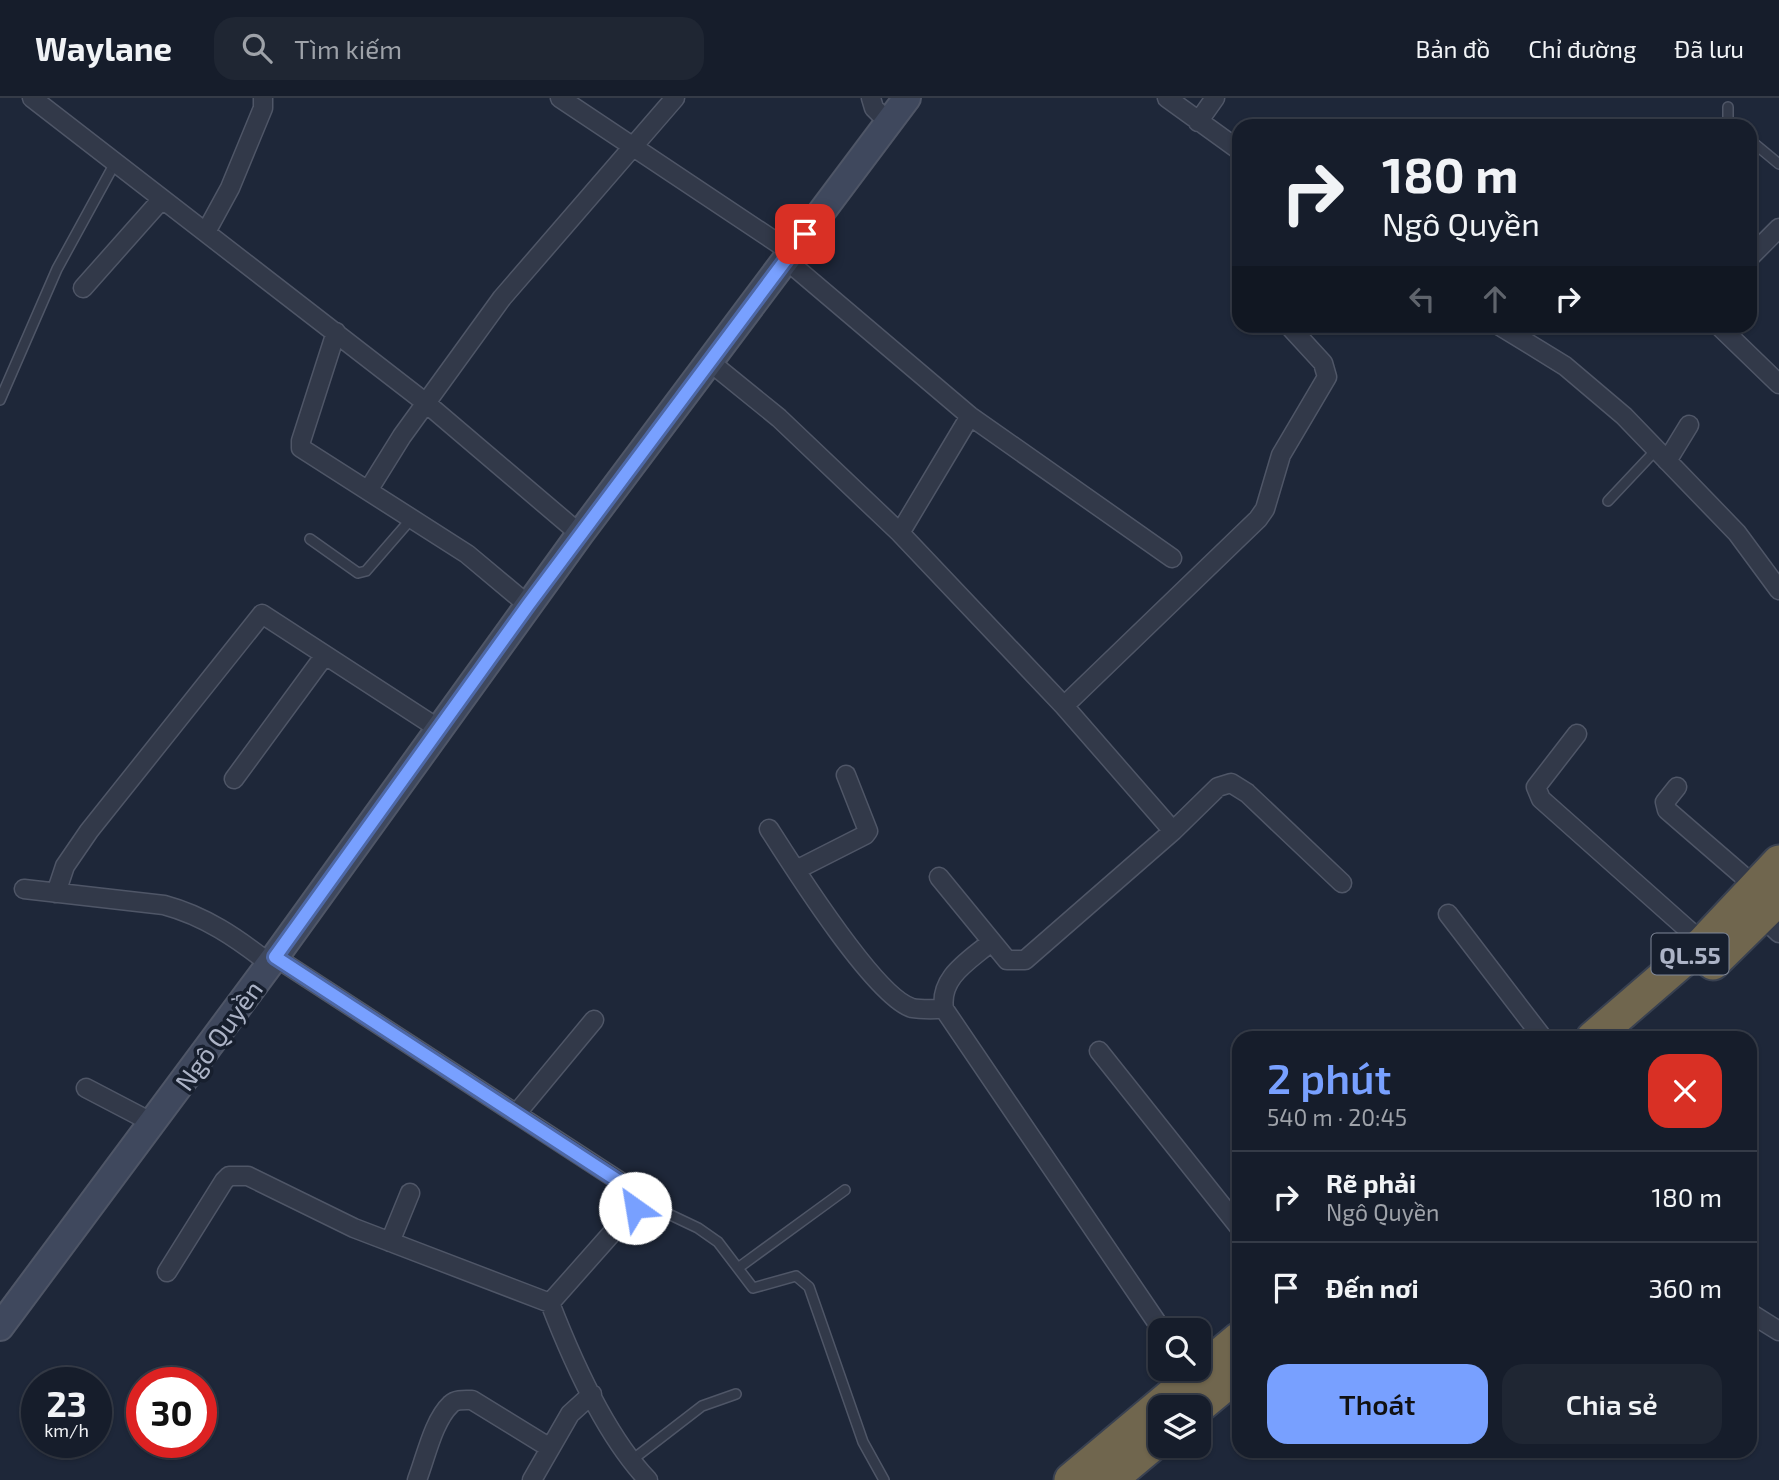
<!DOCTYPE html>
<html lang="vi">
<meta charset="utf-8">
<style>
body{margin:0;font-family:"Exo 2",sans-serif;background:#1f2633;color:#f1f3f6;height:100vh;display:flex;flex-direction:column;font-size:26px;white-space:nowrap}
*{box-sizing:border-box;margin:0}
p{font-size:23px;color:#9ea2a9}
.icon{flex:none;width:38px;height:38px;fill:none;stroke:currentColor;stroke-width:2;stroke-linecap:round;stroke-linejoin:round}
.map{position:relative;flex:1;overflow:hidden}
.side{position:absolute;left:1232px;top:933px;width:525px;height:427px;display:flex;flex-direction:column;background:#161d2b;border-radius:21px;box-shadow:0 2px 5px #0004,0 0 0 2px #353b47}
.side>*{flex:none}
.top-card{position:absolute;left:1232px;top:21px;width:525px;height:214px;border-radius:21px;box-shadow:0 2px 5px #0004,0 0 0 2px #353b47;background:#161d2b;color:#f1f3f6;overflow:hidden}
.tools{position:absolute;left:1148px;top:1220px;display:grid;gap:14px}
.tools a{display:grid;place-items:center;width:63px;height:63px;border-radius:14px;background:#161d2b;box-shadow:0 2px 5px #0004,0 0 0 2px #353b47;font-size:35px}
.speed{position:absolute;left:21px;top:1269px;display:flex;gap:14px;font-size:35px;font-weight:700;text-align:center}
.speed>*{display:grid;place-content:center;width:91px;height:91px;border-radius:50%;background:#161d2b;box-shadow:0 2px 5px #0004,0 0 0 2px #353b47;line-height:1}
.speed small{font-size:18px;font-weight:400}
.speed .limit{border:10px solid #d22;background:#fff;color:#111}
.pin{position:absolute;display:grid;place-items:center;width:60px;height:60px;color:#fff;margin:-30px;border-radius:14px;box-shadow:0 4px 10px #0006}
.me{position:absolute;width:77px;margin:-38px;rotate:328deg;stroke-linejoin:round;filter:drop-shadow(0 0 5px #0008)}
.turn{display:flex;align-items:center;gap:24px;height:147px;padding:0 35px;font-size:32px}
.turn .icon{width:91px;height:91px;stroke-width:2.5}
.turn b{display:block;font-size:49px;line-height:60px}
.lanes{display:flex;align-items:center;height:66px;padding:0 35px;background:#0003;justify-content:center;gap:35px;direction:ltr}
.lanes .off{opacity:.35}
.round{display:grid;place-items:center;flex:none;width:74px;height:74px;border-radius:21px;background:#1f2633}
.summary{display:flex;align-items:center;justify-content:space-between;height:119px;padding:0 35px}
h1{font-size:42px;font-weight:600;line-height:52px;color:#78a0ff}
.cta{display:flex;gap:14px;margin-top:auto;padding:14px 35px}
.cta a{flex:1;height:80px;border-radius:21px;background:#78a0ff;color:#111;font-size:28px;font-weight:600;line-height:80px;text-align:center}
.cta a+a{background:#1f2633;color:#f1f3f6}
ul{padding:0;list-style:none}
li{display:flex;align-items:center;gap:21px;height:91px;padding:0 35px;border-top:2px solid #353b47}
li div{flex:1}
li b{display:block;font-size:26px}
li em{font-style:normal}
header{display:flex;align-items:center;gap:42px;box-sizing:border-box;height:98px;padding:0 35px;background:#161d2b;border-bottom:2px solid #353b47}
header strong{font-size:33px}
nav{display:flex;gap:38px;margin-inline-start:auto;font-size:24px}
.search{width:490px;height:63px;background:#1f2633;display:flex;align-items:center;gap:18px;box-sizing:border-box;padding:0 24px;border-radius:21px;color:#9ea2a9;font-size:26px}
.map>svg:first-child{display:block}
</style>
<header>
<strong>Waylane</strong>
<div class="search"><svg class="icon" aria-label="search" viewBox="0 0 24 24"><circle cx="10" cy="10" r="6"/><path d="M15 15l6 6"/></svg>Tìm kiếm</div>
<nav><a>Bản đồ</a><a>Chỉ đường</a><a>Đã lưu</a></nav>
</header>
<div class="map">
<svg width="1779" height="1382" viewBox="0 0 1779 1382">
<rect width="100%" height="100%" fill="#1e2739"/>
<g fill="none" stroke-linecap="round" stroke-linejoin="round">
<g stroke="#4f5667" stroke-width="12">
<path id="lane" d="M1728,9V24L1732,28
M1750,42L1779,66
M0,302L57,171L115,65
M1608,403L1656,352
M310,441L358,475L366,473L412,420
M637,1101L698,1130L718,1144L753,1190L796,1178L809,1189L863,1344L884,1382
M738,1170L845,1092
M632,1362L702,1308L736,1296"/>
</g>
<g stroke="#4f5667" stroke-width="21">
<path id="street" d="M32,0L426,305L580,436
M560,0L791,154
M871,0L874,10L889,25
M1167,0L1239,52
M1198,24L1215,0
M206,134L230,90L263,10V0
M1750,159L1779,130
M785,161L970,318L1172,460
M83,190L162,101
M1500,228L1565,268L1624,318L1737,435L1779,492
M1719,228L1779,286
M336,234L301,343V350L467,456L528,507
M710,264L779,320L900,435L1064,608L1173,733L1025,862H1007L939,779
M1667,363L1689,327
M369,391L402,338L502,200L675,0
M900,435L970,318
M1064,608L1258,421L1265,411L1281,357L1327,279L1323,265L1289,228
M1577,636L1536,689L1541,701L1703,845
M234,681L325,557
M1677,689L1665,704L1667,712L1756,789
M769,731C792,767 875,899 912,910C922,912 935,911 944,911
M1173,733L1218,689L1231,685L1247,695L1342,785
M796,772L865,737L868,733L846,677
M24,791L164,807C205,818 237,840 270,866
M56,795L65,768L89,733L262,516L439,631
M1448,816L1543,940
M1762,819L1779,835
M991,844C969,863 939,879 944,911L1162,1232
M275,859L627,1088L637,1101L635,1109L550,1205C572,1262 605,1337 648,1382
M1099,953L1239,1129
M86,990L153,1025
M516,1016L594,922
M390,1144L410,1095
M167,1174L224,1083L229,1078H248L354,1130L550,1205
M1750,1215L1779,1233
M417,1382C426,1359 433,1323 451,1306C456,1301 465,1302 472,1302L550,1350
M532,1382L570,1316L592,1296"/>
</g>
<g stroke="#4f5667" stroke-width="30">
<path id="secondary" d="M0,1229L275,859L580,436L907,0"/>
</g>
<g stroke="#394151" stroke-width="37">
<path id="highway" d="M1713,865L1779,800
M1593,940L1703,845L1779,764
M1198,1309L1239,1275
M1071,1382L1239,1241
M1110,1382L1160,1340"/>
</g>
<use href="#lane" stroke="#323949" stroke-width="9"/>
<use href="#street" stroke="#323949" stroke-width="18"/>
<use href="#secondary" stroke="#3f485d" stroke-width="26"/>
<use href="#highway" stroke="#70664e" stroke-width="33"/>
</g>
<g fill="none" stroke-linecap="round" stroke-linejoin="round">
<g stroke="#4e68a6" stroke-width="18">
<path id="route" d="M635,1110L637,1101L626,1088L275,859L528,507L805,136"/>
</g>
<use href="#route" stroke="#78a0ff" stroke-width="12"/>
</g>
<g text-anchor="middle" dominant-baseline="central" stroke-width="7" stroke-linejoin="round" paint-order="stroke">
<rect fill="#171f2e" stroke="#7f8798" stroke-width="2" x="1651.5" y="835.5" width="77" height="41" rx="5"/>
<g font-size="24" font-weight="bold" fill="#acb3c6">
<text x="1690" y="856">QL.55</text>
</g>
<g font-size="26" fill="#acb3c6" stroke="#171f2e">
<text transform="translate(218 937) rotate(-54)">Ngô Quyền</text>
</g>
</g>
</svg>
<div class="tools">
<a><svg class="icon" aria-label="search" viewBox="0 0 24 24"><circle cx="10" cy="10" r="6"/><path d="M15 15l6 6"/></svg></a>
<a><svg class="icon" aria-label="layers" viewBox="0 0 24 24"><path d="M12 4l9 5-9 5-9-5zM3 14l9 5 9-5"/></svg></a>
</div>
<div class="speed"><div>23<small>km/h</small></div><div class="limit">30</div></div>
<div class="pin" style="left:805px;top:136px;background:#d93025"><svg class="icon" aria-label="arrive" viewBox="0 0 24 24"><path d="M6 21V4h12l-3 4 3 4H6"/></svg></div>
<svg class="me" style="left:635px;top:1110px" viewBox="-20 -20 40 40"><circle r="19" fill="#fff"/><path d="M0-13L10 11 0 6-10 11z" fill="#78a0ff"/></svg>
<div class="top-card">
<div class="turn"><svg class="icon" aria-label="right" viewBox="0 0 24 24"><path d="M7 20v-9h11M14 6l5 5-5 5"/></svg><div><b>180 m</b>Ngô Quyền</div></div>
<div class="lanes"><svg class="icon off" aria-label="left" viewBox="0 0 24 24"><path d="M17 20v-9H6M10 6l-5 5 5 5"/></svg><svg class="icon off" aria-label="ahead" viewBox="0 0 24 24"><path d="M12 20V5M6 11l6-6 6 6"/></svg><svg class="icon" aria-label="right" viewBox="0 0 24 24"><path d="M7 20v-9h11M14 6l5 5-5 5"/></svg></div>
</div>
<section class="side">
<div class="summary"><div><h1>2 phút</h1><p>540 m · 20:45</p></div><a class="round" style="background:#d93025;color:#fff"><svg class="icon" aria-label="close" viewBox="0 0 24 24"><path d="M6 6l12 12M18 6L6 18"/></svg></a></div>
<ul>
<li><svg class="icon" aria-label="right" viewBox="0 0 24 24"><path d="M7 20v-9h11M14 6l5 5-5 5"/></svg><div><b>Rẽ phải</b><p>Ngô Quyền</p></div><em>180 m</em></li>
<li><svg class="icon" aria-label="arrive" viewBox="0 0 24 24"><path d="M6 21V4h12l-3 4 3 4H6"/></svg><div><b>Đến nơi</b></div><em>360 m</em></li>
</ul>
<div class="cta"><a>Thoát</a><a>Chia sẻ</a></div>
</section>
</div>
